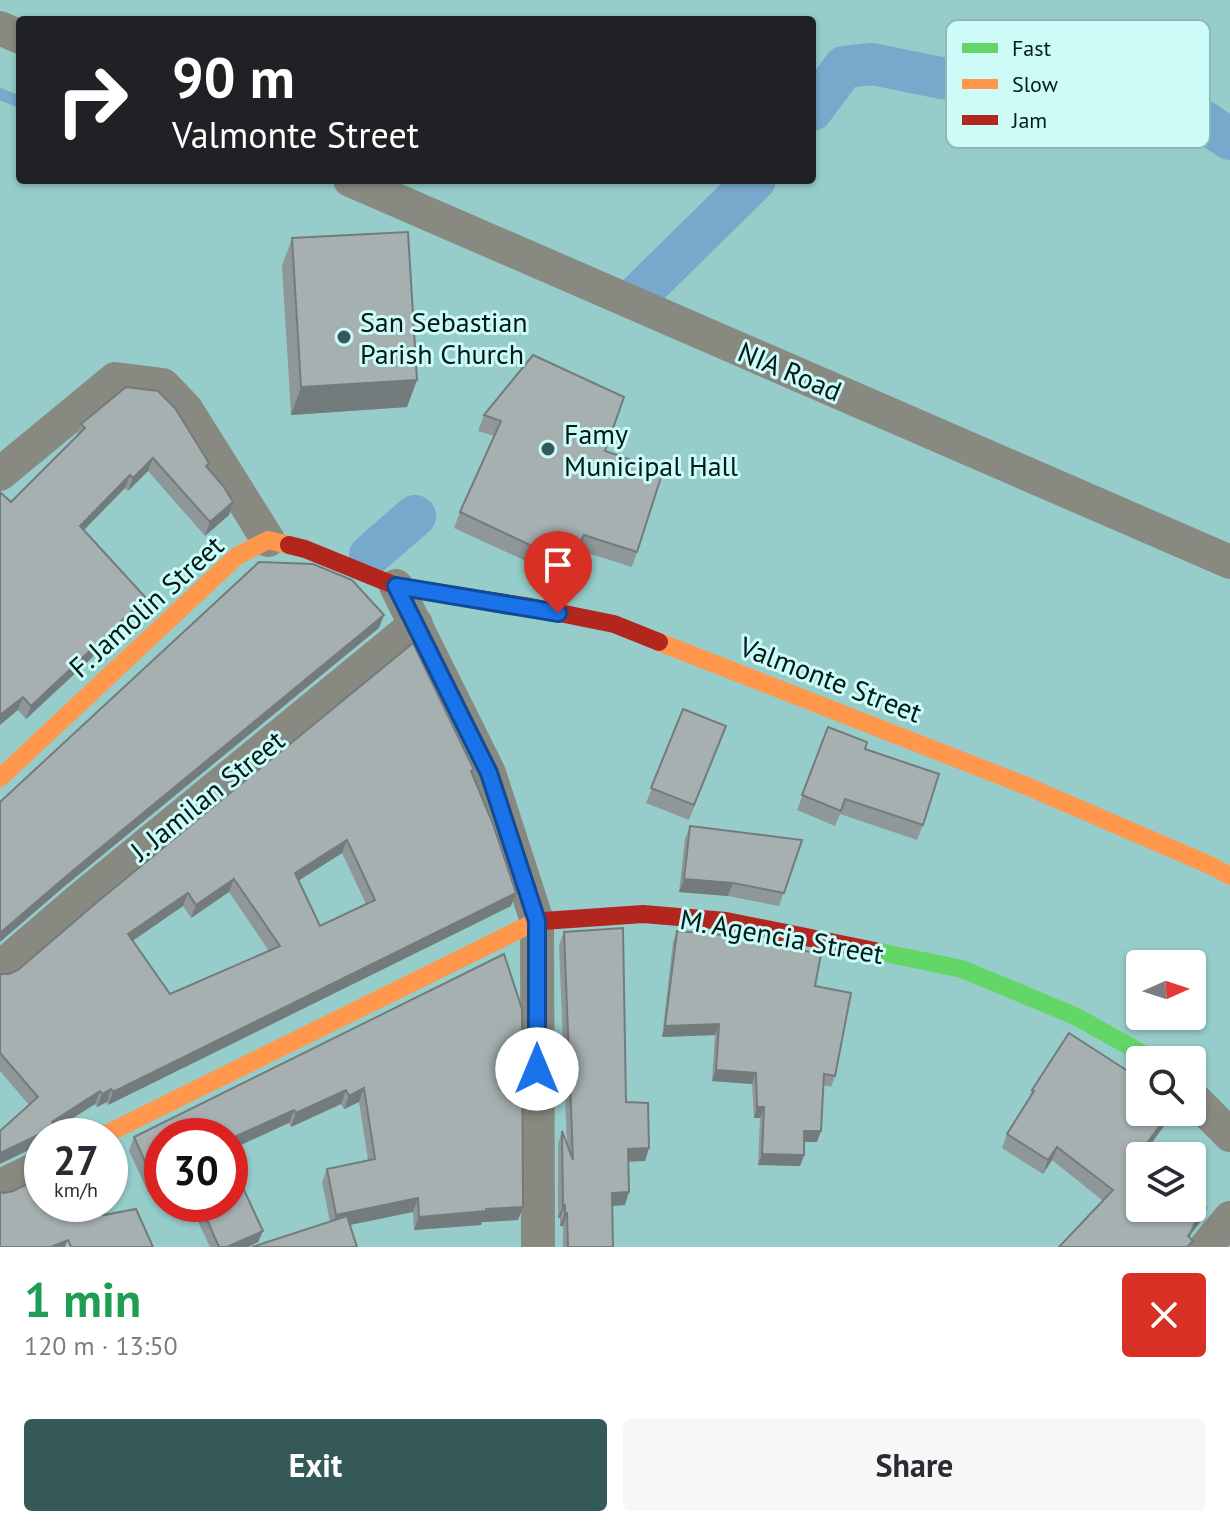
<!DOCTYPE html>
<meta charset="utf-8">
<style>
body{margin:0;font-family:"PT Sans",sans-serif;background:#f7f7f7;color:#2b2b33;height:100vh;display:flex;flex-direction:column;font-size:30px;white-space:nowrap}
*{box-sizing:border-box;margin:0}
p{font-size:26px;color:#7c7c81}
.icon{flex:none;width:44px;height:44px;fill:none;stroke:currentColor;stroke-width:2;stroke-linecap:round;stroke-linejoin:round}
.map{position:relative;height:1247px;overflow:hidden}
.panel{display:flex;flex-direction:column;background:#fff;flex:1}
.panel>*{flex:none}
.guide{position:absolute;left:16px;top:16px;width:800px;height:168px;border-radius:8px;box-shadow:0 2px 6px #0004;background:#202124;color:#fff;overflow:hidden}
.needle{width:52px;rotate:87deg}
.buttons{position:absolute;left:1126px;top:950px;display:grid;gap:16px}
.buttons a{display:grid;place-items:center;width:80px;height:80px;border-radius:8px;background:#fff;box-shadow:0 2px 6px #0004;font-size:40px}
.speed{position:absolute;left:24px;top:1118px;display:flex;gap:16px;font-size:40px;font-weight:700;text-align:center}
.speed>*{display:grid;place-content:center;width:104px;height:104px;border-radius:50%;background:#fff;box-shadow:0 2px 6px #0004;line-height:1}
.speed small{font-size:20px;font-weight:400}
.speed .limit{border:12px solid #d22;background:#fff;color:#111}
.pin{position:absolute;display:grid;place-items:center;width:68px;height:68px;color:#fff;margin:-82px -34px;border-radius:50% 50% 50% 0;rotate:-45deg;box-shadow:0 0 8px #0007}
.pin .icon{rotate:45deg}
.me{position:absolute;width:88px;margin:-44px;rotate:0deg;stroke-linejoin:round;filter:drop-shadow(0 0 6px #0008)}
.turn{display:flex;align-items:center;gap:28px;height:168px;padding:0 24px;font-size:36px}
.turn .icon{width:104px;height:104px;stroke-width:2.5}
.turn b{display:block;font-size:56px;line-height:68px}
.round{display:grid;place-items:center;flex:none;width:84px;height:84px;border-radius:8px;background:#f7f7f7}
.head{display:flex;align-items:center;justify-content:space-between;height:136px;padding:0 24px}
h1{font-size:48px;font-weight:700;line-height:60px;color:#1e9e55}
.primary-button{display:flex;gap:16px;margin-top:auto;padding:16px 24px}
.primary-button a{flex:1;height:92px;border-radius:8px;background:#345958;color:#fff;font-size:32px;font-weight:700;line-height:92px;text-align:center}
.primary-button a+a{background:#f7f7f7;color:#2b2b33}
.map>svg:first-child{display:block}
</style>
<div class="map">
<svg width="1230" height="1247" viewBox="0 0 1230 1247">
<rect width="100%" height="100%" fill="#96cdca"/>
<g fill="none" stroke-linecap="round" stroke-linejoin="round">
<path stroke="#77a9cc" stroke-width="12" d="M0,94L20,102"/>
<path stroke="#77a9cc" stroke-width="42" d="M812,110L844,67L872,64L941,78L1050,84L1141,79L1230,139
M641,292L755,180
M370,555L415,516"/>
<path stroke="#888a82" stroke-width="34" d="M0,28L20,37
M350,180L1230,562
M0,474L115,379L163,385L186,409L268,540
M396,586L489,773L537,921L538,1247
M0,968L78,901L416,624
M1192,1097L1230,1135
M0,1186L42,1166
M1206,1247L1230,1218"/>
<path stroke="#63d668" stroke-width="18" d="M875,951L962,969L1075,1016L1154,1060"/>
<path stroke="#ff974d" stroke-width="18" d="M659,642L1024,785L1212,866L1230,876
M0,778L237,556L268,540L289,545
M102,1136L537,921H543"/>
<path stroke="#b3261e" stroke-width="18" d="M289,545L305,549L396,586L530,607L614,624L659,642
M543,921L643,914L726,921L875,951"/>
</g>
<path fill="#8f9798" fill-rule="evenodd" d="M292,238L417,380L407,407L291,415L282,266Z
M484,415L605,451L637,552L632,567L578,550L565,579L454,528L460,512L494,436L478,431Z
M81,424L209,463L207,468L233,502L229,515L205,536L148,471L128,491L125,488L84,530L146,598L141,612L26,719L18,710L76,437Z
M683,709L726,726L689,820L646,803Z
M828,727L865,749L923,825L917,840L840,814L835,826L797,810Z
M472,774L511,906L108,1105L107,1102L97,1107L95,1104L55,1130L58,1136H42V1146L33,1148L29,1105L0,1071V974H9L18,970L96,903ZM342,853L366,904L320,926L298,881ZM229,892L269,951L170,994L133,941L183,906L191,918Z
M690,826L802,840L779,906L728,896L679,892L685,839Z
M677,931L815,986L835,1076L831,1087L823,1085L817,1142H804V1155L800,1166L758,1165L760,1118H754L752,1084L712,1081L715,1035L662,1037L673,942Z
M564,932L626,1102L649,1148L645,1161H628L625,1205L612,1206L613,1247H563V1226H560V1218H558V1144L562,1131L567,1144L559,945Z
M504,954L523,1207L518,1220L482,1222L481,1225L414,1230L413,1212L330,1222L322,1182L327,1169L368,1160L359,1102L344,1109L341,1104L291,1127L289,1123L230,1136L162,1186L148,1192L129,1151L134,1137Z
M1032,1090L1169,1119L1147,1150L1206,1208L1201,1221L1191,1234L1190,1237L1103,1201L1052,1160L1043,1174L1002,1148L1007,1134L1029,1099Z
M194,1204H230L263,1231L258,1242L248,1247H210L192,1209Z"/>
<path fill="#747b7c" d="M417,380L407,407L291,415L301,387Z
M153,458L148,471L128,491L133,478Z
M130,475L125,488L75,539L80,526Z
M233,502L229,515L205,536L210,522Z
M584,535L578,550L565,579L570,564Z
M146,598L141,612L26,719L31,706Z
M384,615L379,628L65,886L0,942V933L70,873Z
M23,697L18,710L0,725V715Z
M347,840L342,853L290,886L295,873Z
M234,879L229,892L191,918L196,905Z
M684,879L733,883L728,896L679,892Z
M188,893L183,906L123,947L128,934Z
M516,893L511,906L108,1105L113,1092Z
M719,1024L715,1035L662,1037L665,1026Z
M716,1070L756,1073L752,1084L712,1081Z
M364,1088L359,1102L344,1109L349,1096Z
M111,1089L107,1102L97,1107L102,1094Z
M346,1090L341,1104L291,1127L296,1113Z
M100,1091L95,1104L49,1133L52,1122Z
M757,1107H764L760,1118H754Z
M294,1110L289,1123L230,1150V1139Z
M1170,1112H1172L1169,1119L1142,1156L1144,1147Z
M804,1131H821L817,1142H800Z
M48,1133L46,1136H42V1146L33,1148L0,1164V1153L38,1135Z
M1057,1147L1052,1160L1043,1174L1048,1160Z
M649,1148L645,1161L623,1162L628,1149Z
M762,1154L804,1155L800,1166L758,1165Z
M162,1175V1186L148,1192L153,1179Z
M629,1192L625,1205L608,1206L612,1193Z
M418,1198L413,1212L331,1229L336,1215Z
M565,1205L560,1218H558L563,1206Z
M523,1207L518,1220L482,1222L481,1225L414,1230L419,1217L486,1209Z
M1206,1208L1201,1221L1191,1234L1186,1246L1188,1236L1196,1220Z
M565,1213H567L563,1226H560Z
M263,1231L258,1242L248,1247H227Z
M68,1240L65,1247H51Z"/>
<path fill="#a6b0b1" stroke="#747b7c" stroke-width="2" fill-rule="evenodd" d="M408,232L417,380L301,387L292,238Z
M533,355L624,397L605,451L663,471L637,552L584,535L570,564L460,512L501,421L484,415Z
M126,387L158,391L175,408L209,463L206,466L224,487L233,502L210,522L153,458L133,478L130,475L80,526L146,598L31,706L23,697L0,715V492L11,502L85,428L81,424Z
M259,562L313,564L352,580L384,615L70,873L0,933V802Z
M413,643L474,770L471,771L493,824L516,893L113,1092L111,1089L102,1094L100,1091L52,1122L58,1136L48,1133L38,1135L0,1153V1131L38,1097L0,1053V974H9L18,970L96,903ZM347,840L375,900L320,926L295,873ZM234,879L280,946L170,994L128,934L188,893L196,905Z
M683,709L726,726L694,805L651,788Z
M828,727L867,742L865,749L939,774L923,825L845,799L841,811L802,795Z
M690,826L802,840L784,893L733,883L684,879Z
M623,928L626,1102L648,1103L649,1148L628,1149L629,1192L612,1193L613,1247H568L567,1213H565V1205L563,1206L562,1131L573,1160L564,932Z
M677,931L726,935L821,954L815,986L851,993L835,1076L824,1074L821,1131H804V1155L762,1154L764,1107H757L756,1073L716,1070L719,1024L665,1026Z
M504,954L522,1009L523,1207L486,1209V1211L419,1217L418,1198L336,1215L327,1169L375,1159L364,1088L349,1096L346,1090L296,1113L294,1110L230,1139V1136H162V1175L153,1179L134,1137Z
M1069,1033L1140,1079V1112H1170L1144,1147L1153,1156H1140V1208H1192V1194L1206,1208L1196,1220L1191,1232L1188,1236L1193,1241L1187,1247H1059L1113,1190L1057,1147L1048,1160L1007,1134L1034,1091L1032,1090Z
M42,1177V1204H100L104,1215L136,1209L153,1247H71L68,1240L51,1247H0V1192L4,1193L13,1191Z
M243,1188L263,1231L227,1247H219L200,1204H230V1191Z
M347,1216L357,1247H252Z"/>
<g fill="none" stroke-linecap="round" stroke-linejoin="round">
<g stroke="#114b97" stroke-width="20">
<path id="route" d="M537,1069V921L489,773L396,586L558,613"/>
</g>
<use href="#route" stroke="#1a73e8" stroke-width="14"/>
</g>
<g fill="#345958" stroke="#cdfbf8" stroke-width="3">
<circle cx="344" cy="337" r="8"/>
<circle cx="548" cy="449" r="8"/>
</g>
<g text-anchor="middle" dominant-baseline="central" stroke-width="6" stroke-linejoin="round" paint-order="stroke">
<g font-size="28" fill="#001b1a" stroke="#cdfbf8" text-anchor="start">
<text x="360" y="321">San Sebastian<tspan x="360" dy="32">Parish Church</tspan></text>
<text x="564" y="433">Famy<tspan x="564" dy="32">Municipal Hall</tspan></text>
</g>
<g font-size="28" fill="#001b1a" stroke="#cdfbf8">
<text transform="translate(790 371) rotate(23)">NIA Road</text>
<text transform="translate(146 606) rotate(-42)">F. Jamolin Street</text>
<text transform="translate(831 679) rotate(21)">Valmonte Street</text>
<text transform="translate(207 795) rotate(-39)">J. Jamilan Street</text>
<text transform="translate(782 936) rotate(10)">M. Agencia Street</text>
</g>
</g>
<rect x="946" y="20" width="264" height="128" rx="12" fill="#cdfbf8" stroke="#90b8b5" stroke-width="2"/>
<rect x="962" y="43" width="36" height="10" fill="#63d668"/>
<rect x="962" y="79" width="36" height="10" fill="#ff974d"/>
<rect x="962" y="115" width="36" height="10" fill="#b3261e"/>
<g font-size="22" fill="#001b1a">
<text x="1012" y="56">Fast</text>
<text x="1012" y="92">Slow</text>
<text x="1012" y="128">Jam</text>
</g>
</svg>
<div class="buttons">
<a><svg class="needle" viewBox="-14 -14 28 28"><path d="M0-13l5 13h-10z" fill="#e53935"/><path d="M0 13l5-13h-10z" fill="#7c7c81"/></svg></a>
<a><svg class="icon" aria-label="search" viewBox="0 0 24 24"><circle cx="10" cy="10" r="6"/><path d="M15 15l6 6"/></svg></a>
<a><svg class="icon" aria-label="layers" viewBox="0 0 24 24"><path d="M12 4l9 5-9 5-9-5zM3 14l9 5 9-5"/></svg></a>
</div>
<div class="speed"><div>27<small>km/h</small></div><div class="limit">30</div></div>
<div class="pin" style="left:558px;top:613px;background:#d93025"><svg class="icon" aria-label="arrive" viewBox="0 0 24 24"><path d="M6 21V4h12l-3 4 3 4H6"/></svg></div>
<svg class="me" style="left:537px;top:1069px" viewBox="-20 -20 40 40"><circle r="19" fill="#fff"/><path d="M0-13L10 11 0 6-10 11z" fill="#1a73e8"/></svg>
<div class="guide">
<div class="turn"><svg class="icon" aria-label="right" viewBox="0 0 24 24"><path d="M7 20v-9h11M14 6l5 5-5 5"/></svg><div><b>90 m</b>Valmonte Street</div></div>
</div>
</div>
<section class="panel">
<div class="head"><div><h1>1 min</h1><p>120 m · 13:50</p></div><a class="round" style="background:#d93025;color:#fff"><svg class="icon" aria-label="close" viewBox="0 0 24 24"><path d="M6 6l12 12M18 6L6 18"/></svg></a></div>
<div class="primary-button"><a>Exit</a><a>Share</a></div>
</section>
